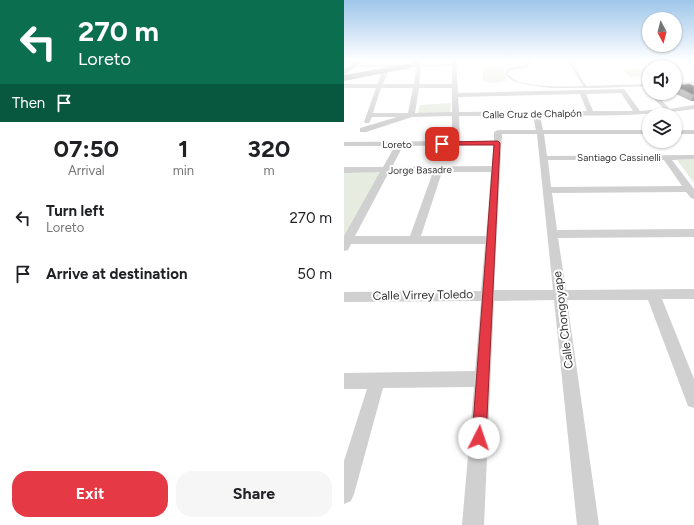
<!DOCTYPE html>
<meta charset="utf-8">
<style>
body{margin:0;font-family:Figtree,sans-serif;background:#f6f6f6;color:#202124;height:100vh;display:flex;flex-direction:column;font-size:15px;white-space:nowrap}
*{box-sizing:border-box;margin:0}
p{font-size:13px;color:#757577}
.icon{flex:none;width:22px;height:22px;fill:none;stroke:currentColor;stroke-width:2;stroke-linecap:round;stroke-linejoin:round}
.map{position:relative;flex:1;overflow:hidden}
.sheet{display:flex;flex-direction:column;background:#fff;width:344px}
.sheet>*{flex:none}
.banner{background:#0b6e4f;color:#fff;overflow:hidden}
.needle{width:26px;rotate:173deg}
.tools{position:absolute;left:298px;top:12px;display:grid;gap:8px}
.tools a{display:grid;place-items:center;width:40px;height:40px;border-radius:50%;background:#fff;box-shadow:0 1px 3px #0004;font-size:20px}
.pin{position:absolute;display:grid;place-items:center;width:34px;height:34px;color:#fff;margin:-17px;border-radius:8px;box-shadow:0 2px 6px #0006}
.me{position:absolute;width:44px;margin:-22px;rotate:4deg;stroke-linejoin:round;filter:drop-shadow(0 0 3px #0008)}
.turn{display:flex;align-items:center;gap:14px;height:84px;padding:0 12px;font-size:18px}
.turn .icon{width:52px;height:52px;stroke-width:2.5}
.turn b{display:block;font-size:28px;line-height:34px}
.then{display:flex;align-items:center;height:38px;padding:0 12px;background:#0003;gap:8px;font-size:15px}
.eta{display:flex;justify-content:space-evenly;align-items:center;height:68px;text-align:center}
.eta b{font-size:24px;font-weight:700;line-height:28px}
.primary-button{display:flex;gap:8px;margin-top:auto;padding:8px 12px}
.primary-button a{flex:1;height:46px;border-radius:16px;background:#e63946;color:#fff;font-size:16px;font-weight:700;line-height:46px;text-align:center}
.primary-button a+a{background:#f6f6f6;color:#202124}
ul{padding:0;list-style:none}
li{display:flex;align-items:center;gap:12px;height:56px;padding:0 12px}
li div{flex:1}
li b{display:block;font-size:15px}
li em{font-style:normal}
main{display:flex;flex:1;min-height:0}
.map>svg:first-child{display:block}
</style>
<main>
<section class="sheet">
<div class="banner">
<div class="turn"><svg class="icon" aria-label="left" viewBox="0 0 24 24"><path d="M17 20v-9H6M10 6l-5 5 5 5"/></svg><div><b>270 m</b>Loreto</div></div>
<div class="then">Then<svg class="icon" aria-label="arrive" viewBox="0 0 24 24"><path d="M6 21V4h12l-3 4 3 4H6"/></svg></div>
</div>
<div class="eta">
<div><b>07:50</b><p>Arrival</p></div>
<div><b>1</b><p>min</p></div>
<div><b>320</b><p>m</p></div>
</div>
<ul>
<li><svg class="icon" aria-label="left" viewBox="0 0 24 24"><path d="M17 20v-9H6M10 6l-5 5 5 5"/></svg><div><b>Turn left</b><p>Loreto</p></div><em>270 m</em></li>
<li><svg class="icon" aria-label="arrive" viewBox="0 0 24 24"><path d="M6 21V4h12l-3 4 3 4H6"/></svg><div><b>Arrive at destination</b></div><em>50 m</em></li>
</ul>
<div class="primary-button"><a>Exit</a><a>Share</a></div>
</section>
<div class="map">
<svg width="350" height="525" viewBox="0 0 350 525">
<rect width="100%" height="100%" fill="#fff"/>
<path fill="#e6ecdf" d="M148,66L160,68L162,81L148,83L139,81V68Z
M304,68L305,76L286,77L278,69Z
M107,103L106,113H74L76,105Z
M350,159V183L333,160Z
M0,172H37L0,238Z"/>
<g fill="none" stroke-linecap="round" stroke-linejoin="round">
<path fill="#d0d0d0" fill-rule="evenodd" d="M185,60H230L227,61L242,86L305,84V86L252,88H206L185,85L169,81L161,74L164,68L180,66ZM188,61H224L239,86C223,87 185,87 171,80C168,78 166,76 163,74L166,70L182,68Z
M302,60L314,62L313,63L288,60Z
M61,68L69,69L60,70Z
M350,82V84L331,85V83Z"/>
<path fill="#d0d0d0" fill-rule="evenodd" d="M108,60H112L114,93L279,89L281,90L296,111L320,109L305,94V92V93H310L326,109L350,105V109C299,117 247,115 196,116L199,130H305V134H200L203,156L350,155V159L328,160L350,189V199L347,198L342,192L208,193L213,230L350,229V237L214,238L222,290L350,289V299H318L350,379V408L344,406L304,300H223L255,525H233L210,300L150,301L140,525H118L130,387L39,388L10,494L7,501L0,504V461L23,389H0V373L131,371L137,301L0,302V292L137,291L141,244H7L4,250L0,251V236L36,172L0,173V167H39L51,146H0V142L108,141V116L68,117L22,132H16V128L53,117H28L25,123H21L20,122L32,88H0V84H33L39,70L42,68L45,70L39,84H70L72,67H9L11,65L108,64ZM108,66V84H75L77,67ZM37,88H69L64,113H29ZM75,88H108V112L71,113ZM277,93L289,111H249L242,94ZM236,94L243,111L115,112L114,97ZM115,116H189L192,130H154L150,132V141H116ZM158,134H193L209,290H150ZM149,145L148,166L48,167L59,146ZM204,160H320L338,186L207,187ZM45,172H89L66,236H11ZM98,172H147L142,236H77Z
M331,130H350V134H331Z"/>
<path fill="#d0d0d0" fill-rule="evenodd" d="M0,60H16L0,64Z
M342,60H349L350,67Z"/>
<path fill="#bdbdbd" fill-rule="evenodd" d="M13,60H21L0,75V69Z"/>
<path fill="#ababab" fill-rule="evenodd" d="M74,60H87L65,68L0,81V75L63,64Z"/>
</g>
<path fill="#8c8c8c" d="M331,86H350V101H347L330,93H331Z"/>
<path fill="#5f5f5f" d="M350,95V101H347Z"/>
<path fill="#1a1a1a" stroke="#5f5f5f" d="M345,84L350,86V95L331,86Z"/>
<linearGradient id="sky" x2="0" y2="1"><stop stop-color="#9ec6ea"/><stop offset="0.45" stop-color="#fff"/><stop offset="1" stop-color="#fff" stop-opacity="0"/></linearGradient>
<rect width="350" height="134" fill="url(#sky)"/>
<path fill="#e63946" stroke="#96252e" d="M154,141L156,143L142,438L140,443L135,445L130,443L128,438L150,145H98L95,144L98,142Z"/>
<g text-anchor="middle" dominant-baseline="central" stroke-width="4" stroke-linejoin="round" paint-order="stroke">
<g font-size="10" fill="#333" stroke="#fff">
<text transform="translate(188 114) rotate(-1)">Calle Cruz de Chalpón</text>
<text x="53" y="144">Loreto</text>
<text x="275" y="157">Santiago Cassinelli</text>
<text transform="translate(76 170) rotate(-1)">Jorge Basadre</text>
</g>
<g font-size="12" fill="#333" stroke="#fff">
<text transform="translate(79 295) rotate(-1)">Calle Virrey Toledo</text>
<text transform="translate(219 320) rotate(-97)">Calle Chongoyape</text>
</g>
</g>
</svg>
<div class="tools">
<a><svg class="needle" viewBox="-14 -14 28 28"><path d="M0-13l5 13h-10z" fill="#e53935"/><path d="M0 13l5-13h-10z" fill="#757577"/></svg></a>
<a><svg class="icon" aria-label="sound" viewBox="0 0 24 24"><path d="M4 9h4l5-4v14l-5-4H4zM17 9q2 3 0 6"/></svg></a>
<a><svg class="icon" aria-label="layers" viewBox="0 0 24 24"><path d="M12 4l9 5-9 5-9-5zM3 14l9 5 9-5"/></svg></a>
</div>
<div class="pin" style="left:98px;top:144px;background:#d93025"><svg class="icon" aria-label="arrive" viewBox="0 0 24 24"><path d="M6 21V4h12l-3 4 3 4H6"/></svg></div>
<svg class="me" style="left:135px;top:438px" viewBox="-20 -20 40 40"><circle r="19" fill="#fff"/><path d="M0-13L10 11 0 6-10 11z" fill="#e63946"/></svg>
</div>
</main>
